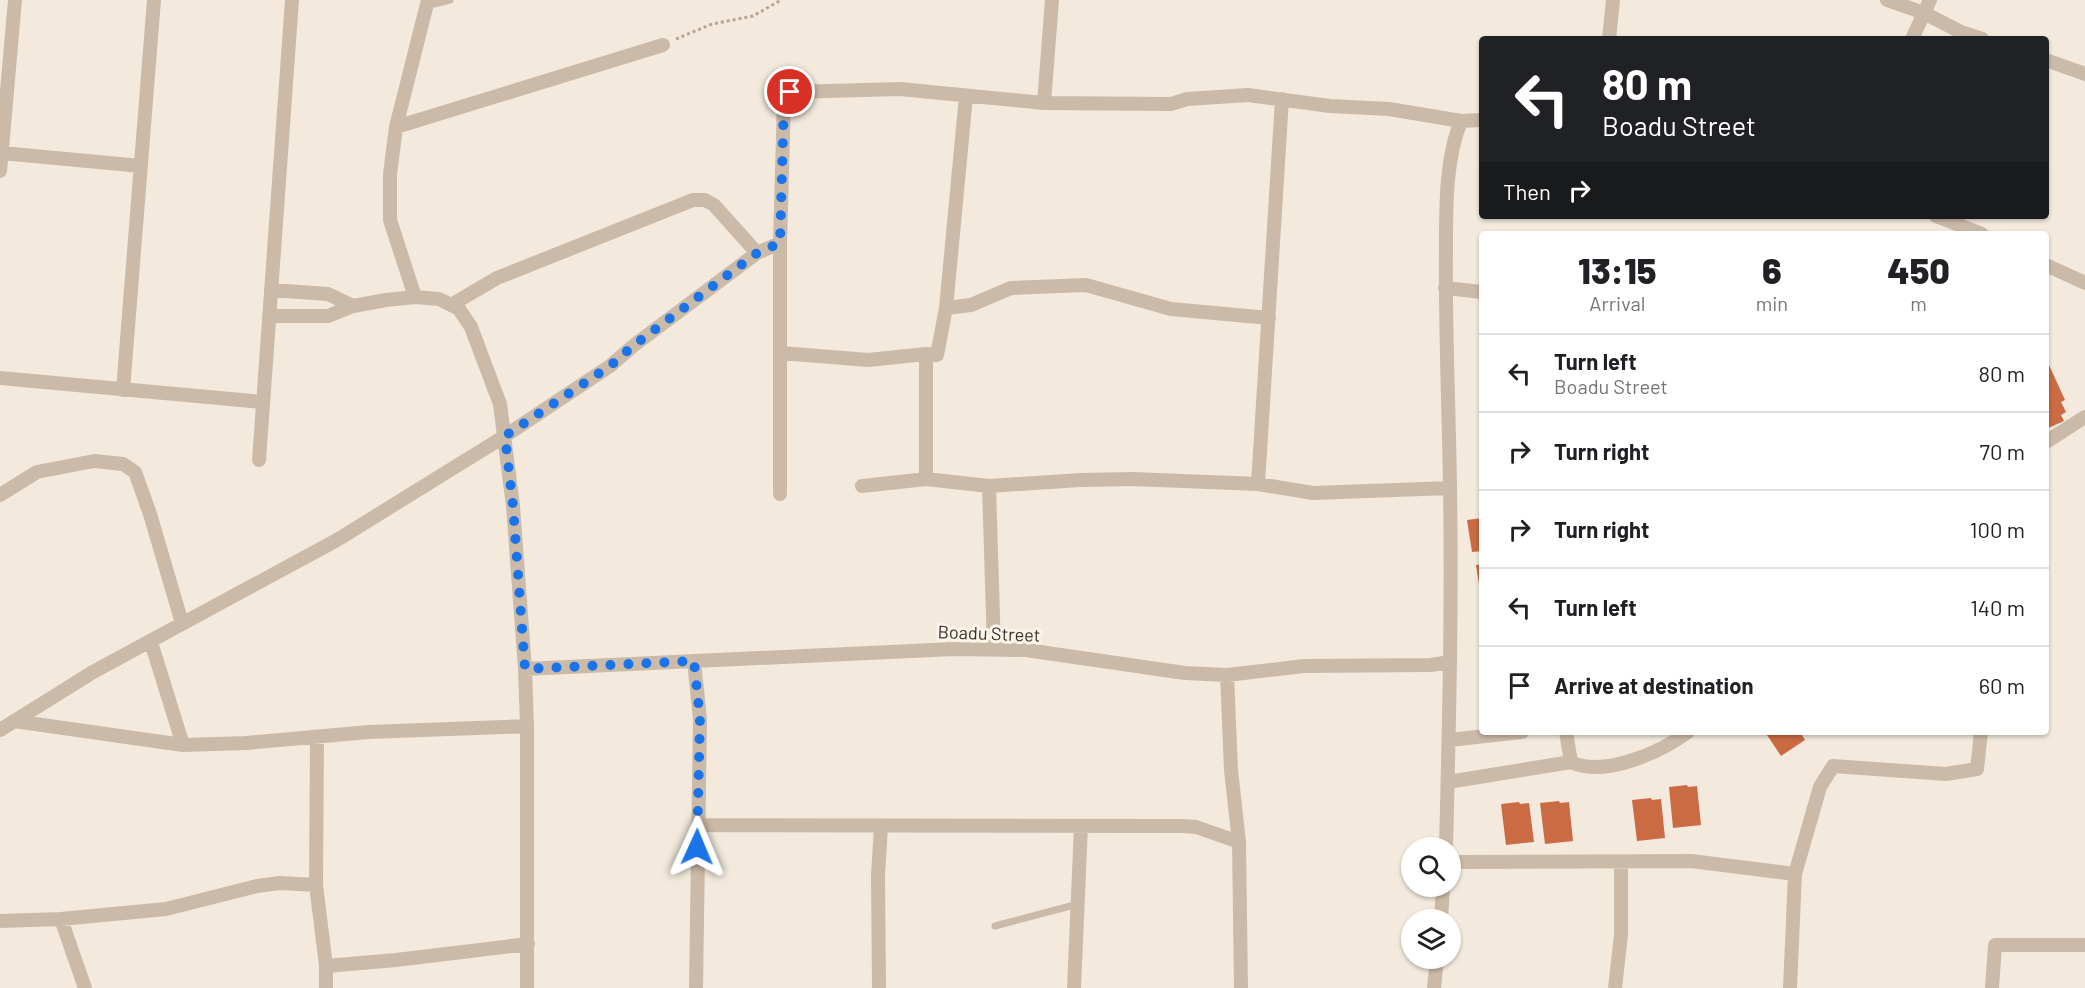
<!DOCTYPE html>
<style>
body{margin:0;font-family:Barlow,sans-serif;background:#f2f2f2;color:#202124;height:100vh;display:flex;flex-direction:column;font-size:22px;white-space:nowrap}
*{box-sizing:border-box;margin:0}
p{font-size:20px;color:#757577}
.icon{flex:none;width:33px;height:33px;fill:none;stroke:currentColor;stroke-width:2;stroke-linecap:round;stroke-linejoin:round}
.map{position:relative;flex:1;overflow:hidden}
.side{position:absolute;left:1479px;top:231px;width:570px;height:504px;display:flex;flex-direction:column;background:#fff;border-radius:6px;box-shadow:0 2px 4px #0004}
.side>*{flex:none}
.hud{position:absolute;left:1479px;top:36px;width:570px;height:183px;border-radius:6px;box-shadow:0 2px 4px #0004;background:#202124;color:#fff;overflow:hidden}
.fabs{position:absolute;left:1401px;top:837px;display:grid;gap:12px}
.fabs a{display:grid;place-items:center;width:60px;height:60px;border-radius:50%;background:#fff;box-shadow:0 2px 4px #0004;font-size:30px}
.pin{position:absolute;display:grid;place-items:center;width:51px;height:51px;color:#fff;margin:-26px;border:3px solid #fff;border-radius:50%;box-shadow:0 2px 6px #0007}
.me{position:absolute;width:66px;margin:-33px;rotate:1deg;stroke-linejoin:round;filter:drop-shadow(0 0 4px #0008)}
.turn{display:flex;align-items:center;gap:21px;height:126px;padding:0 24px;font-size:27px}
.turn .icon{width:78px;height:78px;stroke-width:2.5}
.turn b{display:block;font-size:42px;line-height:51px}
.then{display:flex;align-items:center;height:57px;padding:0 24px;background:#0003;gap:12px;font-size:22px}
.eta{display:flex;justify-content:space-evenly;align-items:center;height:102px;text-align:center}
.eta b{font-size:36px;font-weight:800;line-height:42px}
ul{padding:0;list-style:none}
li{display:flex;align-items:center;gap:18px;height:78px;padding:0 24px;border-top:2px solid #e0e0e0}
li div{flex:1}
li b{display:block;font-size:22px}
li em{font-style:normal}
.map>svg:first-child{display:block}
</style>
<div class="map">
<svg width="2085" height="988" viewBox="0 0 2085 988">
<rect width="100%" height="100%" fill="#f3eadd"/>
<path fill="#ca6b44" d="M2049,365L2065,400L2061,402L2066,412L2061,415L2064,421L2046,429V366Z
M1482,518V551L1472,552L1467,520Z
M1482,564V597H1481L1476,565Z
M1765,732H1800L1805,740L1781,756Z
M1687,785L1688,787L1697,786L1701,825L1673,828L1669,787Z
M1651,798L1652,800L1661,799L1665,838L1637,841L1632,800Z
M1559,801L1560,803L1569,802L1573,841L1545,844L1540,803Z
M1519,802L1520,804L1529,803L1534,842L1506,845L1501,804Z"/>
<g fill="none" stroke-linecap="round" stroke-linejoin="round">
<path stroke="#b8a492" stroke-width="3" stroke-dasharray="3 3" stroke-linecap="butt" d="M676,39L712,24L753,16L781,0"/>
<path stroke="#ccbaa8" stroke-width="7" d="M426,6L450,0
M995,926L1078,904"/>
<path stroke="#ccbaa8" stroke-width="14" d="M1887,0L1924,13L1961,32L1982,39
M1609,39L1613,0
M1912,39L1930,0
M2046,60L2085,74
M1044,103L1052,0
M396,127L663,45
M2,153L141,166
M0,171L15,0
M1936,216L1982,234
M2046,265L2085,283
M1445,288L1482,292
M271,290L328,294L353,306
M415,297L390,220V174L396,127L428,0
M451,305L497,278L693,200H705L714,205L757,253
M946,308L971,305L1011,288L1086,285L1171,309L1269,318
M269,316H328L353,306L386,300L415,297L439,299L459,309L471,327L500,404L513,506L525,669L527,726V988
M781,353L868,360L926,354
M0,378L263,402
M123,390L154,0
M2046,442L2085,417
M259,460L292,0
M926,479V354L937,355L946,308L966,96
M1258,484L1282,99
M862,486L926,479L989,486L1080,480L1133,479L1258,484L1313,493L1450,488
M989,486L994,649
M780,494V243L784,100L790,92L900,89L1044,103L1171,104L1187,99L1248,95L1330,106L1389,109L1461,121L1482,120
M0,495L37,472L94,461L123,464L135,472L150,514L182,623
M151,642L183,745L246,743L369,732L527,726
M694,661L700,719L696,988
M525,669L954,649L1026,650L1185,673L1227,675L1304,666L1431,665L1450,662
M1227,675L1231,770L1239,842L1241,988
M14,721L183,745
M0,730L93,672L337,540L505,436L610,366L633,346L757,253L780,243
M1566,732L1571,762C1604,778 1661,752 1688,732
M1449,740L1522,732
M1448,782L1571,762
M698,825L1183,826L1196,827L1239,842
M1446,848C1449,728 1452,608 1450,488C1449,409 1445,331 1446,252C1446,211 1445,160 1461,121
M1450,862L1691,861L1795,874
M316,885L317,737
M61,919L85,988
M1441,920L1443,886
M0,921L61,919L166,909L257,886L280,883L316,885L326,966V988
M326,966L396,960L528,944
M879,988L878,875L881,827
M1074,988L1081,826
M1434,988L1437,958
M1615,988L1621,935V862
M1790,988L1795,874L1820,787L1833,766L1946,774L1977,769L1981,732
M1992,988L1995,945H2085"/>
</g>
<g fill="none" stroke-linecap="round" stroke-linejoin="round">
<path stroke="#1a73e8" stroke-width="10" stroke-dasharray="0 18" d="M697,847L700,719L694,661L525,669L513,506L505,436L610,366L633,346L757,253L780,243L784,100L790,92"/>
</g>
<g text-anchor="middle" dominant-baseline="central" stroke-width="6" stroke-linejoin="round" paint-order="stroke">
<g font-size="18" fill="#392e29" stroke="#faf4ea">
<text transform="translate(989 633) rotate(2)">Boadu Street</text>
</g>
</g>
</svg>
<div class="fabs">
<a><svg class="icon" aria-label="search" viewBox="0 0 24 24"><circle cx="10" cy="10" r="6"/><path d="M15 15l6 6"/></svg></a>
<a><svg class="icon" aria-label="layers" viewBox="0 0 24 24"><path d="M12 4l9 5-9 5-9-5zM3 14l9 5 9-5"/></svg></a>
</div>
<div class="pin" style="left:790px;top:92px;background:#d93025"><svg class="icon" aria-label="arrive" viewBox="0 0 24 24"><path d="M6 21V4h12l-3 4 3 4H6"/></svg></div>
<svg class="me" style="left:697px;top:847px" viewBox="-20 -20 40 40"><path d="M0-17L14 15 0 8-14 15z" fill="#1a73e8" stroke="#fff" stroke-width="4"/></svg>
<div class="hud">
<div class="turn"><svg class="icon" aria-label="left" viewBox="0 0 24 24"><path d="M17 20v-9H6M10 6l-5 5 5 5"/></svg><div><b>80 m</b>Boadu Street</div></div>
<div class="then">Then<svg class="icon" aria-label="right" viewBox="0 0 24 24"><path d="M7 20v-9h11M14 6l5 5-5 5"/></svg></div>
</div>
<section class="side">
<div class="eta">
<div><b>13:15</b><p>Arrival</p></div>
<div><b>6</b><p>min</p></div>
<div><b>450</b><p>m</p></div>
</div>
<ul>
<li><svg class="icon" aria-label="left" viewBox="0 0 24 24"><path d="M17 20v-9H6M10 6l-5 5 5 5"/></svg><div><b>Turn left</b><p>Boadu Street</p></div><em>80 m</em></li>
<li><svg class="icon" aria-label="right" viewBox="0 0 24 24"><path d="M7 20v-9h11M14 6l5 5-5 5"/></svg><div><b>Turn right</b></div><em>70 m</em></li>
<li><svg class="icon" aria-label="right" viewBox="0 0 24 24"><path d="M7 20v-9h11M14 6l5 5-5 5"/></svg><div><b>Turn right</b></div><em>100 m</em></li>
<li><svg class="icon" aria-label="left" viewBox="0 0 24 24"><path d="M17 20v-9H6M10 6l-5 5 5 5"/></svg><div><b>Turn left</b></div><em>140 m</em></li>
<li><svg class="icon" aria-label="arrive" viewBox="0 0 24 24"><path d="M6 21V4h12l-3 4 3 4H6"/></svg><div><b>Arrive at destination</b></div><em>60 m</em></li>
</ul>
</section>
</div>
